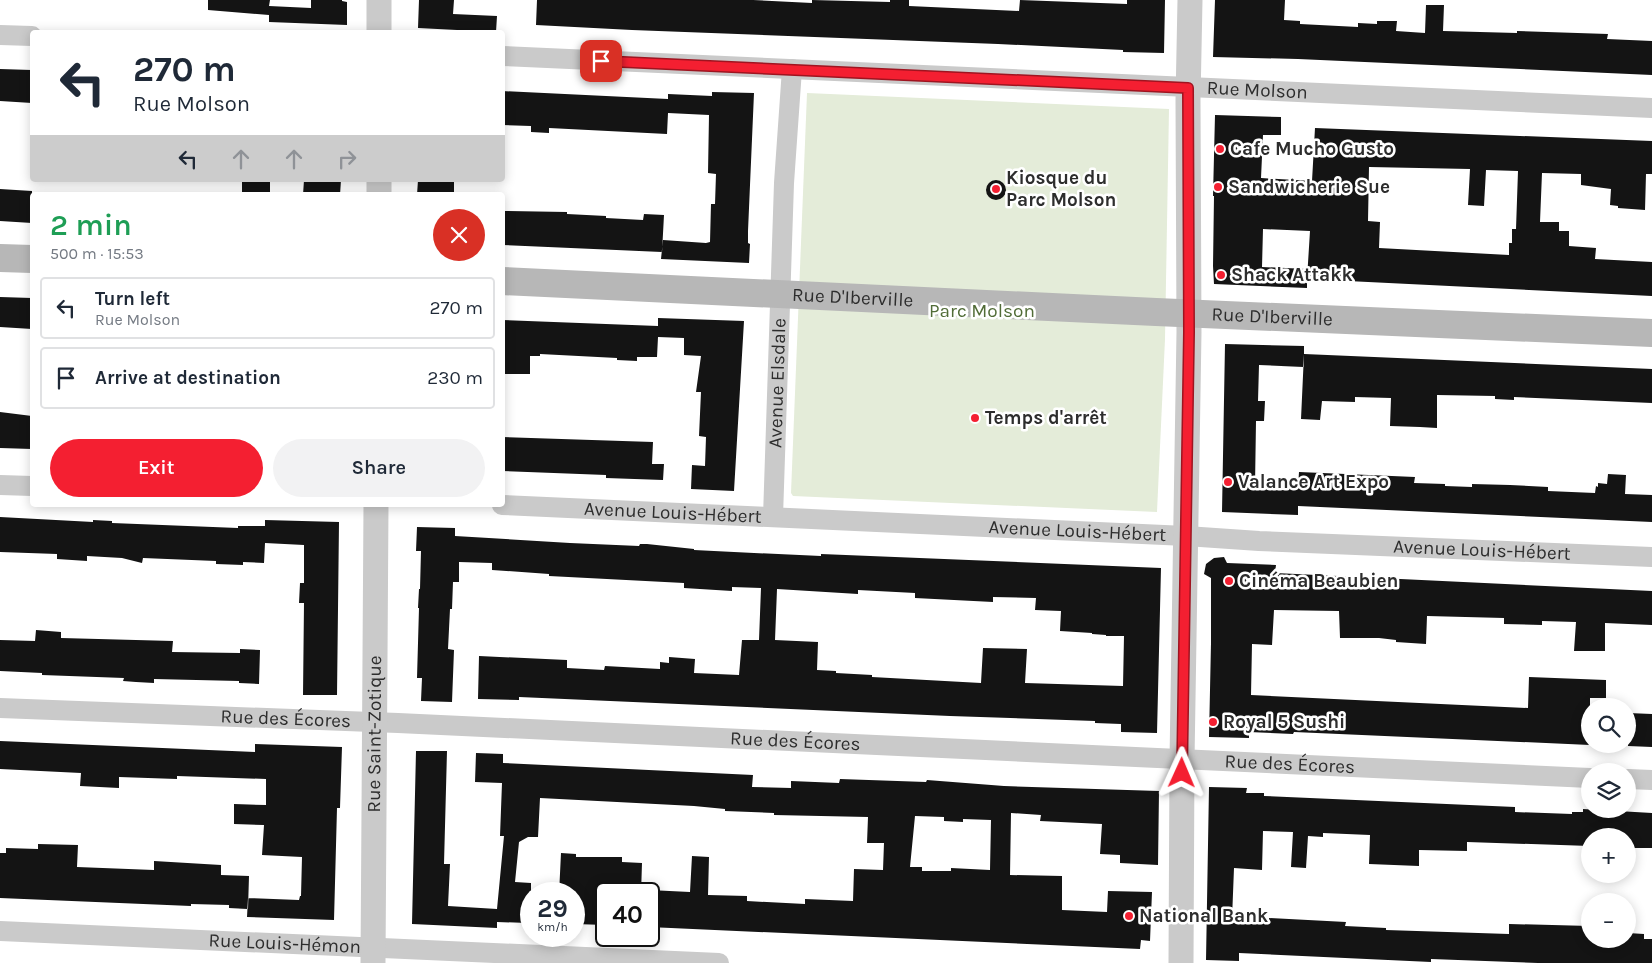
<!DOCTYPE html>
<meta charset="utf-8">
<style>
body{margin:0;font-family:Karla,sans-serif;background:#f2f2f3;color:#1f2937;height:100vh;display:flex;flex-direction:column;font-size:19px;white-space:nowrap}
*{box-sizing:border-box;margin:0}
p{font-size:16px;color:#747a83}
.icon{flex:none;width:28px;height:28px;fill:none;stroke:currentColor;stroke-width:2;stroke-linecap:round;stroke-linejoin:round}
.map{position:relative;flex:1;overflow:hidden}
.panel{position:absolute;left:30px;top:192px;width:475px;height:315px;display:flex;flex-direction:column;background:#fff;border-radius:5px;box-shadow:0 2px 12px #0003}
.panel>*{flex:none}
.hud{position:absolute;left:30px;top:30px;width:475px;height:152px;border-radius:5px;box-shadow:0 2px 12px #0003;background:#fff;color:#1f2937;overflow:hidden}
.buttons{position:absolute;left:1581px;top:698px;display:grid;gap:10px}
.buttons a{display:grid;place-items:center;width:55px;height:55px;border-radius:50%;background:#fff;box-shadow:0 2px 12px #0003;font-size:25px}
.speed{position:absolute;left:520px;top:882px;display:flex;gap:10px;font-size:25px;font-weight:700;text-align:center}
.speed>*{display:grid;place-content:center;width:65px;height:65px;border-radius:50%;background:#fff;box-shadow:0 2px 12px #0003;line-height:1}
.speed small{font-size:12px;font-weight:400}
.speed .limit{border:2px solid #111;border-radius:8px;background:#fff;color:#111}
.pin{position:absolute;display:grid;place-items:center;width:42px;height:42px;color:#fff;margin:-21px;border-radius:10px;box-shadow:0 2px 8px #0006}
.me{position:absolute;width:55px;margin:-28px;rotate:1deg;stroke-linejoin:round;filter:drop-shadow(0 0 4px #0008)}
.turn{display:flex;align-items:center;gap:18px;height:105px;padding:0 20px;font-size:22px}
.turn .icon{width:65px;height:65px;stroke-width:2.5}
.turn b{display:block;font-size:35px;line-height:42px}
.lanes{display:flex;align-items:center;height:48px;padding:0 20px;background:#0003;justify-content:center;gap:25px;direction:ltr}
.lanes .off{opacity:.35}
.round{display:grid;place-items:center;flex:none;width:52px;height:52px;border-radius:26px;background:#f2f2f3}
.head{display:flex;align-items:center;justify-content:space-between;height:85px;padding:0 20px}
h1{font-size:30px;font-weight:600;line-height:38px;color:#1e9e55}
.primary-button{display:flex;gap:10px;margin-top:auto;padding:10px 20px}
.primary-button a{flex:1;height:58px;border-radius:30px;background:#f41f31;color:#fff;font-size:20px;font-weight:600;line-height:58px;text-align:center}
.primary-button a+a{background:#f2f2f3;color:#1f2937}
ul{padding:0;list-style:none}
li{display:flex;align-items:center;gap:15px;height:62px;margin:0 10px 8px;padding:0 10px;border:2px solid #e0e1e3;border-radius:5px}
li div{flex:1}
li b{display:block;font-size:19px}
li em{font-style:normal}
.map>svg:first-child{display:block}
</style>
<div class="map">
<svg width="1652" height="963" viewBox="0 0 1652 963">
<rect width="100%" height="100%" fill="#fff"/>
<path fill="#e4ecd9" d="M807,93L1169,109L1165,339L1157,512L793,496L791,493Z"/>
<path fill="#141414" fill-rule="evenodd" d="M208,0H270L269,6L311,8V0H342V1L347,2V25L269,22V7V15L208,10Z
M419,0H454L453,14L497,16L496,32L418,28Z
M537,0H753L812,3V0L890,2V0H909V6L1019,11L1020,0L1127,4V0H1165L1164,53L1123,52V50L998,44L632,30L536,25Z
M1215,0H1285L1284,20L1300,21V24L1358,27V23L1377,24V21H1397L1396,31L1425,33L1426,5H1444L1443,31L1517,33V31L1608,34L1607,39L1652,41V75L1298,59L1213,57Z
M0,69L32,70V103L0,101Z
M502,91L668,99V94L712,96V92L754,93L748,231V243L750,244L749,263L661,259L663,240L706,243L710,242L711,204H715L716,174L708,173L709,115L668,113L667,134L549,128V133L531,132V126L502,125Z
M1215,115L1281,117V135H1263L1261,178L1312,181L1315,128L1652,141V174H1646L1645,210L1618,208V206L1610,205L1611,189L1581,185V174L1542,173L1540,222H1559V231H1569V246L1596,248L1595,259L1652,262V296L1307,279L1310,231L1263,229L1262,267L1307,269V288L1214,284L1213,266L1214,196H1213ZM1369,167L1470,169L1468,205L1484,206L1486,170L1518,171L1516,229H1512V243H1509V255L1379,248L1380,222L1368,221Z
M986 190a10 10 0 1 1 20 0a10 10 0 1 1-20 0Z
M242,180H270V195H242Z
M304,180H341L340,195H303Z
M418,180H454V193H449V195H417Z
M0,189L32,191V223L0,221Z
M502,211L567,212V214L606,216V218L643,220L644,214L664,215L662,252L502,245Z
M0,297L32,298V329L0,327Z
M658,318L744,321L734,491L691,489L692,465L705,466L706,437L699,436L701,392H696L701,356L684,355V338L658,337L657,357H637V361L617,360V358L540,354V356H530V374H502V320L658,326Z
M1225,344L1304,346V367L1259,365L1258,401H1265L1264,421H1256L1255,486L1298,487L1299,472L1415,477L1414,483L1445,484V486L1472,487V484L1510,485L1548,487V491L1595,493L1596,486L1598,487V483L1607,484L1608,474L1626,475L1625,494L1652,495V522L1298,506V515L1222,512Z
M1304,354L1652,369V403L1514,397V400L1495,399V396L1437,395V428L1420,427L1390,426L1391,398L1355,397V402L1322,401L1320,420L1301,419Z
M0,412L32,416V449L0,448Z
M502,437L653,442L652,464H664L663,480L606,478V475L502,471Z
M0,517L93,522V520L112,521V523L238,528V526H265V520L339,522L337,695H303L304,603H299L300,583H304V545L265,543L264,563L243,562V565L216,564V561L143,558L142,563L122,558L87,556V561L57,559V554L0,552Z
M417,527L455,528V536L570,543L639,546L640,544H647L694,549V550L734,552L821,556V554L1161,568L1157,733L1121,732V724L1095,723V721L950,716L542,698L519,697V700L478,699L479,656L567,660V668L604,670L605,666L660,669V662L669,663V657L695,659L694,673L739,675L742,640H759L761,588L732,587V591L684,588V583L549,576V574L492,570V563L459,562V582H453L452,609H450L448,649L454,650L452,702L421,701L422,678H417L419,608H418L419,589H420L421,551H416ZM777,589L858,594V590L915,593V598L993,602V597L1036,598L1035,610L1061,611L1060,631L1092,633V634L1106,635V636H1124L1123,686L1025,683L1027,649L983,648L981,683L872,677V675L836,673V671L817,670L818,642L775,640Z
M1224,557L1227,563L1276,565L1275,573L1652,591V625L1605,623V651H1574L1576,622L1542,621V625L1504,624V618L1427,616L1426,644L1396,642V640L1379,638H1340L1339,611L1274,610L1272,645L1252,644L1251,695L1528,708L1529,677L1606,680V698H1590V745L1294,732L1293,734L1249,732V738L1209,737L1211,643V578L1204,574L1206,564L1214,558Z
M36,630L61,632V638L173,641L172,652L240,653V649L260,650L259,684L239,683V681L154,679V683L136,682L123,681L124,678L42,675V673L0,671V640L35,641Z
M1628,713L1652,714V747L1628,746Z
M0,741L255,752V744L342,747L340,808H337L334,920L247,917L248,898L299,900L300,896H301L302,857L262,855L264,825L234,824V804L266,805V779L177,776V779L119,777V788L80,786L81,773L0,769Z
M416,751H447L444,864H450L448,906L497,909L504,836H500L502,783L475,782L476,753L503,754V763L753,775L752,787L791,788V781L839,783L840,779L926,782L927,780L1004,786L1159,791L1158,865L1120,863V855L1100,854L1102,824L1040,821L1041,815L1011,813L1010,875L1062,876V910L1107,912L1108,891L1152,892L1150,941L1141,940L1140,949L649,927V890L690,892L692,856L709,857L708,895L747,896V901L805,904V899L853,901L854,869L883,870L884,843H867L868,817L774,815V813L725,811V809L694,806L540,798L538,837H528L519,842L515,882L531,883V921H528V923L497,922V928L412,924ZM915,816L944,817V821L963,822V819L991,820L990,870L951,868V871H922V867H910Z
M1209,787L1247,788L1246,793H1264V796L1515,807V812L1572,814V812H1583V809L1652,813V848H1628V836H1590V846L1467,842V851L1419,850V866L1369,864L1370,835L1323,833V837L1308,836L1306,868L1291,867L1293,832L1263,831L1262,870L1234,868L1232,919L1269,921V918L1346,922L1345,926L1386,928V930L1509,934V924L1590,926V939H1628V933L1644,934V939H1652V963H1538L1431,959V962L1239,953V961L1206,960Z
M38,844L78,845L77,867L154,870V861L221,865V875L249,876L248,909L229,908V905L191,904V906L0,898V853H6V848L38,849Z
M561,853L576,854V857H622V862L642,863L641,894H606V925L574,924V894H559Z"/>
<g fill="none" stroke-linecap="round" stroke-linejoin="round">
<g stroke="#cacaca" stroke-width="20">
<path d="M0,35L32,36"/>
<path id="s1" d="M502,56L1652,108"/>
<path d="M0,485L32,486"/>
<path id="s2" d="M502,505L1186,536L1259,541L1652,557"/>
<path id="s3" d="M773,517L784,183L792,69"/>
<path id="s4" d="M0,708L398,723L1590,778"/>
<path d="M1628,779L1652,780"/>
<path id="s5" d="M0,931L719,963"/>
</g>
<g stroke="#cacaca" stroke-width="25">
<path d="M379,32V0"/>
<path d="M379,195V180"/>
<path id="s6" d="M373,963L376,505"/>
<path d="M1181,963L1182,760L1189,332L1188,100L1190,0"/>
</g>
<g stroke="#b7b7b7" stroke-width="28">
<path d="M0,258L32,259"/>
<path id="s7" d="M502,281L1156,312L1652,333"/>
</g>
</g>
<g fill="none" stroke-linecap="round" stroke-linejoin="round">
<g stroke="#9f1420" stroke-width="12">
<path id="route" d="M601,61L1188,88L1189,332L1182,773"/>
</g>
<use href="#route" stroke="#f41f31" stroke-width="9"/>
</g>
<g fill="#f41f31" stroke="#fff" stroke-width="2">
<circle cx="1220" cy="149" r="5"/>
<circle cx="1218" cy="187" r="5"/>
<circle cx="996" cy="189" r="5"/>
<circle cx="1221" cy="275" r="5"/>
<circle cx="975" cy="418" r="5"/>
<circle cx="1228" cy="482" r="5"/>
<circle cx="1229" cy="581" r="5"/>
<circle cx="1213" cy="722" r="5"/>
<circle cx="1129" cy="916" r="5"/>
</g>
<g text-anchor="middle" dominant-baseline="central" stroke-width="5" stroke-linejoin="round" paint-order="stroke">
<g font-size="19" fill="#2d2d2d" stroke="#fff">
<text stroke="none"><textPath href="#s1" startOffset="756">Rue Molson</textPath></text>
<text stroke="none"><textPath href="#s7" startOffset="351">Rue D'Iberville</textPath></text>
<text stroke="none"><textPath href="#s7" startOffset="771">Rue D'Iberville</textPath></text>
<text stroke="none"><textPath href="#s3" startOffset="134">Avenue Elsdale</textPath></text>
<text stroke="none"><textPath href="#s2" startOffset="171">Avenue Louis-Hébert</textPath></text>
<text stroke="none"><textPath href="#s2" startOffset="576">Avenue Louis-Hébert</textPath></text>
<text stroke="none"><textPath href="#s2" startOffset="981">Avenue Louis-Hébert</textPath></text>
<text stroke="none"><textPath href="#s4" startOffset="286">Rue des Écores</textPath></text>
<text stroke="none"><textPath href="#s6" startOffset="229">Rue Saint-Zotique</textPath></text>
<text stroke="none"><textPath href="#s4" startOffset="796">Rue des Écores</textPath></text>
<text stroke="none"><textPath href="#s4" startOffset="1291">Rue des Écores</textPath></text>
<text stroke="none"><textPath href="#s5" startOffset="285">Rue Louis-Hémon</textPath></text>
</g>
<g font-size="19" font-weight="bold" fill="#2d2d2d" stroke="#fff" text-anchor="start">
<text x="1230" y="149">Cafe Mucho Gusto</text>
<text x="1006" y="178">Kiosque du<tspan x="1006" dy="22">Parc Molson</tspan></text>
<text x="1228" y="187">Sandwicherie Sue</text>
<text x="1231" y="275">Shack Attakk</text>
<text x="985" y="418">Temps d'arrêt</text>
<text x="1238" y="482">Valance Art Expo</text>
<text x="1239" y="581">Cinéma Beaubien</text>
<text x="1223" y="722">Royal 5 Sushi</text>
<text x="1139" y="916">National Bank</text>
</g>
<g font-size="19" fill="#516c37" stroke="#fff">
<text x="982" y="311">Parc Molson</text>
</g>
</g>
</svg>
<div class="buttons">
<a><svg class="icon" aria-label="search" viewBox="0 0 24 24"><circle cx="10" cy="10" r="6"/><path d="M15 15l6 6"/></svg></a>
<a><svg class="icon" aria-label="layers" viewBox="0 0 24 24"><path d="M12 4l9 5-9 5-9-5zM3 14l9 5 9-5"/></svg></a>
<a>+</a>
<a>−</a>
</div>
<div class="speed"><div>29<small>km/h</small></div><div class="limit">40</div></div>
<div class="pin" style="left:601px;top:61px;background:#d93025"><svg class="icon" aria-label="arrive" viewBox="0 0 24 24"><path d="M6 21V4h12l-3 4 3 4H6"/></svg></div>
<svg class="me" style="left:1182px;top:773px" viewBox="-20 -20 40 40"><path d="M0-17L14 15 0 8-14 15z" fill="#f41f31" stroke="#fff" stroke-width="4"/></svg>
<div class="hud">
<div class="turn"><svg class="icon" aria-label="left" viewBox="0 0 24 24"><path d="M17 20v-9H6M10 6l-5 5 5 5"/></svg><div><b>270 m</b>Rue Molson</div></div>
<div class="lanes"><svg class="icon" aria-label="left" viewBox="0 0 24 24"><path d="M17 20v-9H6M10 6l-5 5 5 5"/></svg><svg class="icon off" aria-label="ahead" viewBox="0 0 24 24"><path d="M12 20V5M6 11l6-6 6 6"/></svg><svg class="icon off" aria-label="ahead" viewBox="0 0 24 24"><path d="M12 20V5M6 11l6-6 6 6"/></svg><svg class="icon off" aria-label="right" viewBox="0 0 24 24"><path d="M7 20v-9h11M14 6l5 5-5 5"/></svg></div>
</div>
<section class="panel">
<div class="head"><div><h1>2 min</h1><p>500 m · 15:53</p></div><a class="round" style="background:#d93025;color:#fff"><svg class="icon" aria-label="close" viewBox="0 0 24 24"><path d="M6 6l12 12M18 6L6 18"/></svg></a></div>
<ul>
<li><svg class="icon" aria-label="left" viewBox="0 0 24 24"><path d="M17 20v-9H6M10 6l-5 5 5 5"/></svg><div><b>Turn left</b><p>Rue Molson</p></div><em>270 m</em></li>
<li><svg class="icon" aria-label="arrive" viewBox="0 0 24 24"><path d="M6 21V4h12l-3 4 3 4H6"/></svg><div><b>Arrive at destination</b></div><em>230 m</em></li>
</ul>
<div class="primary-button"><a>Exit</a><a>Share</a></div>
</section>
</div>
